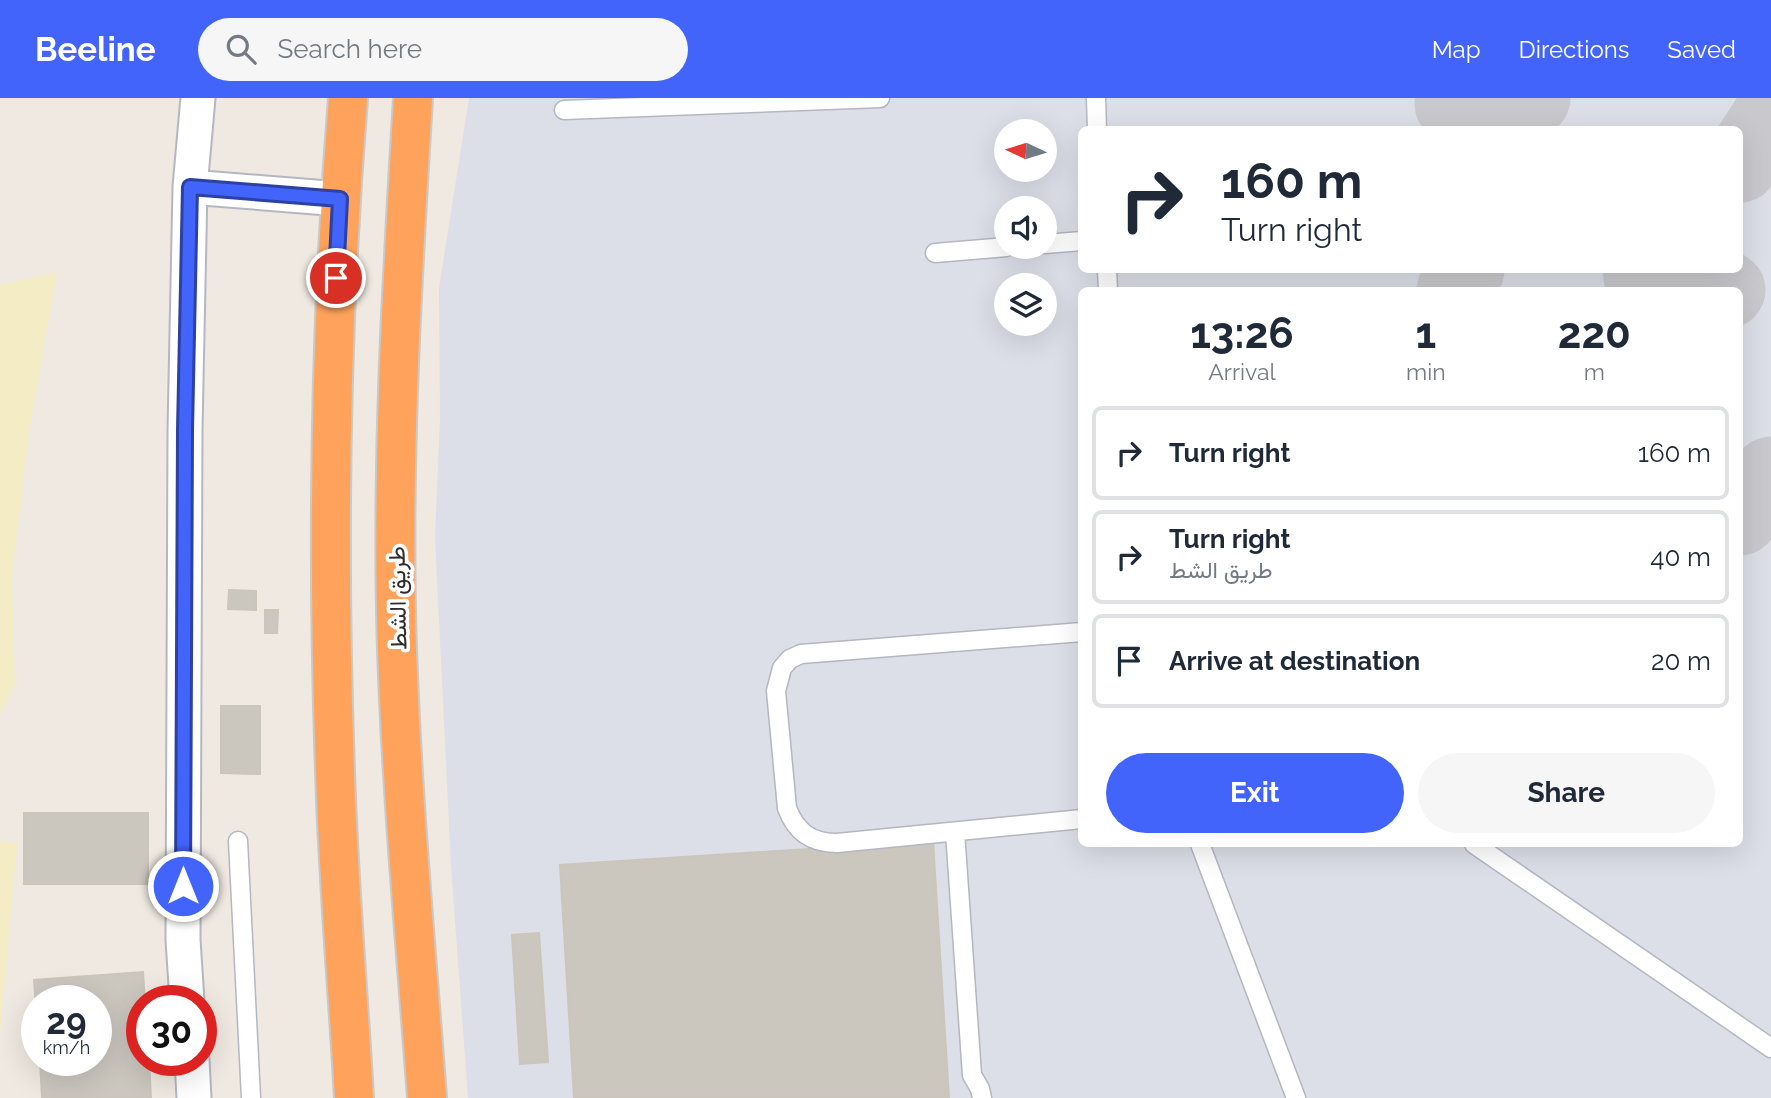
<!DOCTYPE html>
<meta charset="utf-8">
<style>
body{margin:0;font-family:Raleway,Vazirmatn,sans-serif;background:#f6f6f7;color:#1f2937;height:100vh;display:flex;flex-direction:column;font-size:26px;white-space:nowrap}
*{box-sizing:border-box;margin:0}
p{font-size:23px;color:#747a83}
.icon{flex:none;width:38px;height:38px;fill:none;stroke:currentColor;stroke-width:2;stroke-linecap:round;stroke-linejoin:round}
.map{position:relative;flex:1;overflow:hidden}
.panel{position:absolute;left:1078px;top:189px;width:665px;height:560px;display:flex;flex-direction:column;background:#fff;border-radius:10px;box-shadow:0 7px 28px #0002}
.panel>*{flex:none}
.banner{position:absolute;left:1078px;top:28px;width:665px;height:147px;border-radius:10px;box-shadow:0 7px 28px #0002;background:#fff;color:#1f2937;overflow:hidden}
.needle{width:46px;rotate:274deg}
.fabs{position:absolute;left:994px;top:21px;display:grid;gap:14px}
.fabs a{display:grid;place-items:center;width:63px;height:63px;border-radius:50%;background:#fff;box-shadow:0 7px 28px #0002;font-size:35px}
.speed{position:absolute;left:21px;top:887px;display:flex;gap:14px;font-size:35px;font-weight:700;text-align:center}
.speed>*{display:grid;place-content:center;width:91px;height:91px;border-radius:50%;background:#fff;box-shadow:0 7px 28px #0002;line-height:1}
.speed small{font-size:18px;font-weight:400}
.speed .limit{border:10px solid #d22;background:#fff;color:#111}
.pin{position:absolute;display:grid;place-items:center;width:60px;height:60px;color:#fff;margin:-30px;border:4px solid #fff;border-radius:50%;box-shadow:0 2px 7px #0007}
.me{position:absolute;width:77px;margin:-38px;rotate:0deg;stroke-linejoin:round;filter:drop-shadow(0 0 5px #0008)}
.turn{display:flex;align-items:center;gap:24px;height:147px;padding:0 28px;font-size:32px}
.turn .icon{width:91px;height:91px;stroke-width:2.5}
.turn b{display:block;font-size:49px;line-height:60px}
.eta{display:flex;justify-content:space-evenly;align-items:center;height:119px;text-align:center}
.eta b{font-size:42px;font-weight:700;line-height:49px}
.button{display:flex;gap:14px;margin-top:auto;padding:14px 28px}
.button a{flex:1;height:80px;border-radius:42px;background:#4264fb;color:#fff;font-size:28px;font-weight:700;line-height:80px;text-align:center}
.button a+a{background:#f6f6f7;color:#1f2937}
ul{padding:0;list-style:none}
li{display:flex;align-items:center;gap:21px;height:94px;margin:0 14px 10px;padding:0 14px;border:4px solid #e0e1e3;border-radius:10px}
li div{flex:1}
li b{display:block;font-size:26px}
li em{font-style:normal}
header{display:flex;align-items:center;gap:42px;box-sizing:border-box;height:98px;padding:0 35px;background:#4264fb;color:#fff}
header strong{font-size:33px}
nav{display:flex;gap:38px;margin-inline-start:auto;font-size:24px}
.search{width:490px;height:63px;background:#f6f6f7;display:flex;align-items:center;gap:18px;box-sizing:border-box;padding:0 24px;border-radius:38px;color:#747a83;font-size:26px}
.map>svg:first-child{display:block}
</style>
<header>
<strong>Beeline</strong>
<div class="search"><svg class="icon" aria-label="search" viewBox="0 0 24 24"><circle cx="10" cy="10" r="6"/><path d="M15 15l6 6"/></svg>Search here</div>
<nav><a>Map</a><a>Directions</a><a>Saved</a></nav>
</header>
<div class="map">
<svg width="1771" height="1000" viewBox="0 0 1771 1000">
<rect width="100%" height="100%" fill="#efe9e1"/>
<path fill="#dcdee8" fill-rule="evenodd" d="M469,0H1771V1000H468L451,768L435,439L440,322L439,190ZM1082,32H1740V172H1082ZM1006,33H1045V72H1006ZM1006,110H1045V149H1006ZM1006,187H1045V226H1006ZM1082,192H1740V746H1082Z"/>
<path fill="#f3ecc5" d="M57,174L30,328L12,478L15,585L0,616V187Z
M0,743L17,746L0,935Z"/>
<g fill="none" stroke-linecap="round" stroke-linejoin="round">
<path stroke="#c9c8cc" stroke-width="77" d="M1453,6C1483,17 1504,19 1532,0
M1740,66L1771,18
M1641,172L1644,192
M1696,172L1727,192
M1455,192L1466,172
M1740,419L1771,377"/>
</g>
<path fill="#cbc7bf" stroke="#cbc5ba" stroke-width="2" d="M229,492L256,493V512L228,511Z
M265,512H278L277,535H265Z
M221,608H260V676L221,675Z
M24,715H148V786H24Z
M933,743L949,1000H574L560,767Z
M539,835L548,964L520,966L512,837Z
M143,874L145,903H142V962H149L151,1000H42L40,962H96V903H37V923L34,882Z"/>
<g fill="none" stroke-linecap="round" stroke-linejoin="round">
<g stroke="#b4b7c1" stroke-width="21">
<path id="lane" d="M1096,0L1097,32
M564,12L880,0
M1045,146L1082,143
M935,155L1007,149
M1107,172L1108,192
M1082,534L801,556L790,561L782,570L776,593L787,710C796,734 811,745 837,745L1082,721
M955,734L972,977L980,991L982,1000
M238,743L251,1000
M1200,746L1296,1000
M1474,746L1771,950"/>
</g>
<g stroke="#b4b7c1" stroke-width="37">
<path id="street" d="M190,89L340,101
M187,903L183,842L185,332L190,89L198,0
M192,962L194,1000"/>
</g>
<g stroke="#c9c9c9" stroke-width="42">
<path id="highway" d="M348,0C330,224 327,448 335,672C338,781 348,891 354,1000
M413,0C402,183 391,367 397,551C402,701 416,850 427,1000"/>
</g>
<use href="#lane" stroke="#fff" stroke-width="18"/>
<use href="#street" stroke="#fff" stroke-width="33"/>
<use href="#highway" stroke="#ffa35c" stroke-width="38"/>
</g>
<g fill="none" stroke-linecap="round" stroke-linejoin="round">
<g stroke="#2b41a3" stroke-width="18">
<path id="route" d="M183,788L185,332L190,89L340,101L336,180"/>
</g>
<use href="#route" stroke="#4264fb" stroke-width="12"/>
</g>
<g text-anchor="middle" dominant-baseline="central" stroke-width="7" stroke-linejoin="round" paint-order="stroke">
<g font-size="23" fill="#2e2e2e" stroke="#fff">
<text transform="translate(397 500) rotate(-91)">طريق الشط</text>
</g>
</g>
</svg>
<div class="fabs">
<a><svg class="needle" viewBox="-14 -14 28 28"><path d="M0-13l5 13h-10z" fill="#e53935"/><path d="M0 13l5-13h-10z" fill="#747a83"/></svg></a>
<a><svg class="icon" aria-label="sound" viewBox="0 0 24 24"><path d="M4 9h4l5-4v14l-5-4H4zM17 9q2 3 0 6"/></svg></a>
<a><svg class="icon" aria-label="layers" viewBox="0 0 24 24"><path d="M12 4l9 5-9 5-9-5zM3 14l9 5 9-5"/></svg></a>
</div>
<div class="speed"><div>29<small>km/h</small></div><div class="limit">30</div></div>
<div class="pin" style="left:336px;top:180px;background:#d93025"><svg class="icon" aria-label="arrive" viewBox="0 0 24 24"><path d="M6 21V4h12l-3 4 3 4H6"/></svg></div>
<svg class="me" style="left:183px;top:788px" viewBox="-20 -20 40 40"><circle r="17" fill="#4264fb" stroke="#fff" stroke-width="3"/><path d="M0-11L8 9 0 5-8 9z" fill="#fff"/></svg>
<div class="banner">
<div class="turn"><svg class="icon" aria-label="right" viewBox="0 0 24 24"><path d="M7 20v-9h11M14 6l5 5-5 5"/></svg><div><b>160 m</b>Turn right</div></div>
</div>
<section class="panel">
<div class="eta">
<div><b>13:26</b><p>Arrival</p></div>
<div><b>1</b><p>min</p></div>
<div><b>220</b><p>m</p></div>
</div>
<ul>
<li><svg class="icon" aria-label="right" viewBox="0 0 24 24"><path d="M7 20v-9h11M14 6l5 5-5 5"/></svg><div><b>Turn right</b></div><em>160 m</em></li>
<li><svg class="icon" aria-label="right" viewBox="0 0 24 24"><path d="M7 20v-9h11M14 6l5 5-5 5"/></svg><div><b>Turn right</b><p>طريق الشط</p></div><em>40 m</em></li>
<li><svg class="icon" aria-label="arrive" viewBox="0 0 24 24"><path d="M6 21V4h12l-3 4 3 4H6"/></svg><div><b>Arrive at destination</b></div><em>20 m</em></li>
</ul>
<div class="button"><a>Exit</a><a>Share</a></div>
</section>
</div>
